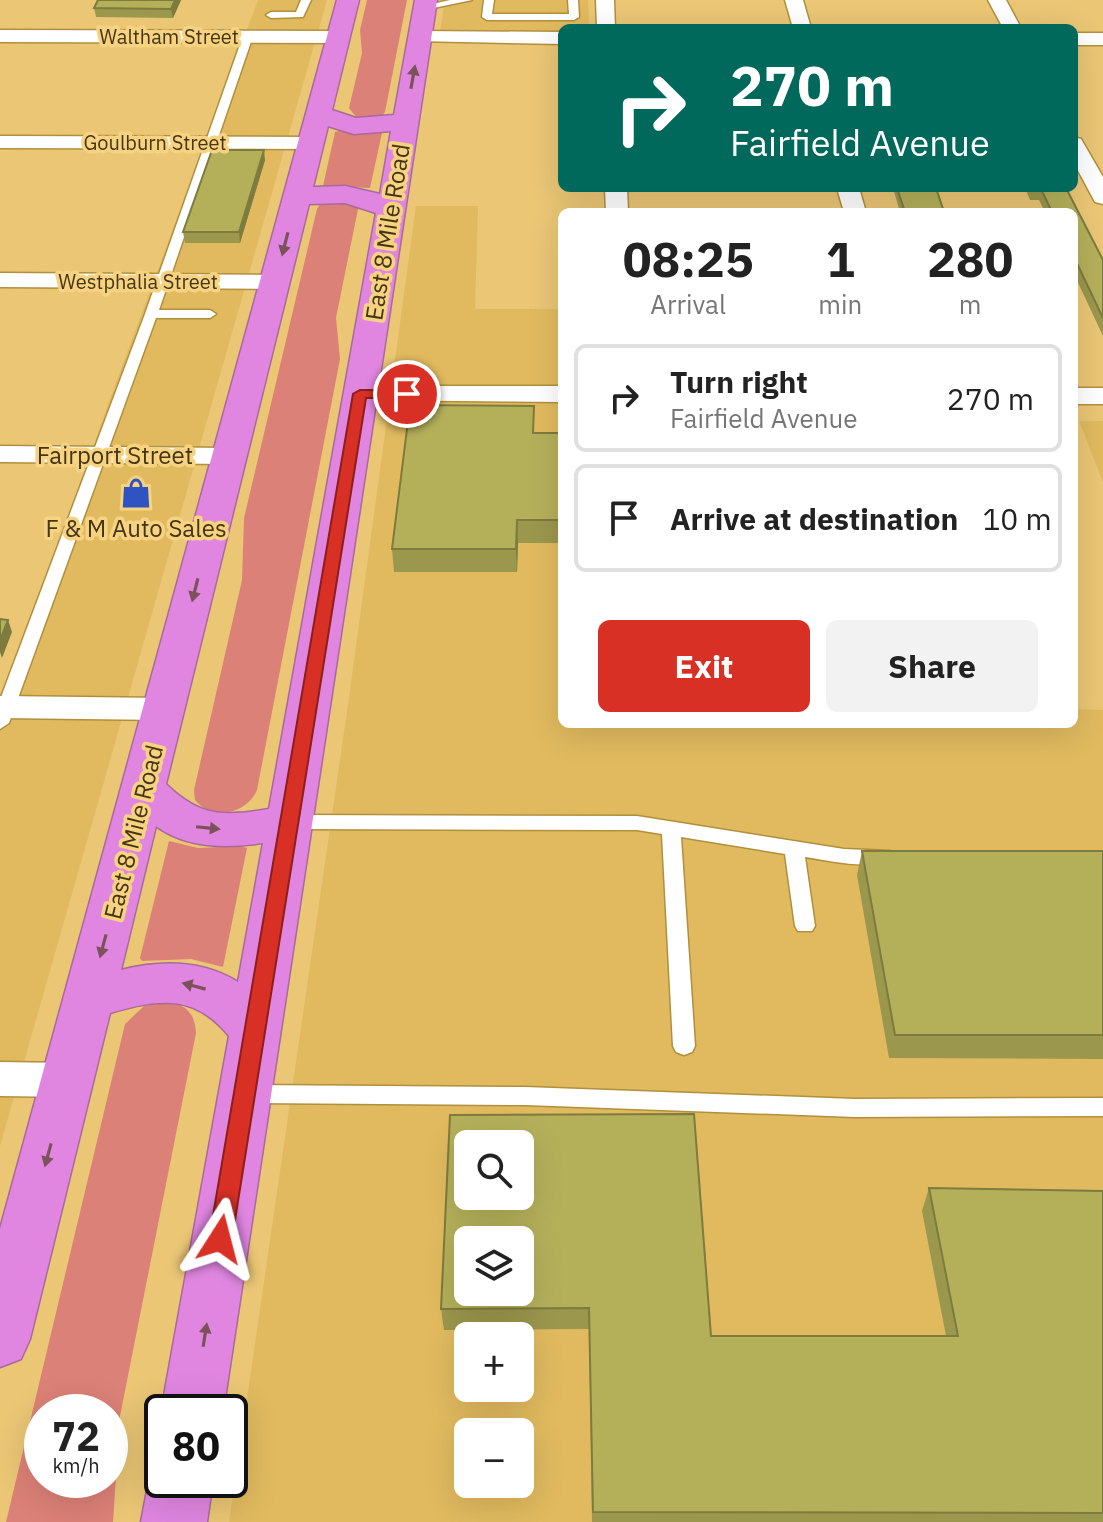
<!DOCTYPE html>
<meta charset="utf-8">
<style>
body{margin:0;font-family:"IBM Plex Sans",sans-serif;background:#f2f2f2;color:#222;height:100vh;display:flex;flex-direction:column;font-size:30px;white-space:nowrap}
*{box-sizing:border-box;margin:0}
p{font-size:26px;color:#767676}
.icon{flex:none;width:44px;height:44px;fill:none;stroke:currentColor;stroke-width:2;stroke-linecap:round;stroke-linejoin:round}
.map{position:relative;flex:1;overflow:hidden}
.panel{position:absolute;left:558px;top:208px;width:520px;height:520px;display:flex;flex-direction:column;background:#fff;border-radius:12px;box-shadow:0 8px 32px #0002}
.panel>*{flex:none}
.banner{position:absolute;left:558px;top:24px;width:520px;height:168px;border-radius:12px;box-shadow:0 8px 32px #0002;background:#00695c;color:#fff;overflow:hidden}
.buttons{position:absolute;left:454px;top:1130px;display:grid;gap:16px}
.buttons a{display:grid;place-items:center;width:80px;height:80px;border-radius:12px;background:#fff;box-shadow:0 8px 32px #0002;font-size:40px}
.speed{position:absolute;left:24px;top:1394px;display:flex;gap:16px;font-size:40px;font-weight:700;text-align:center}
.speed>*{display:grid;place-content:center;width:104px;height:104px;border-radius:50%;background:#fff;box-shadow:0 8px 32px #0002;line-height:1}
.speed small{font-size:20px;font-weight:400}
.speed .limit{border:4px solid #111;border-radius:12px;background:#fff;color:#111}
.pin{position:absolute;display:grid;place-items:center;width:68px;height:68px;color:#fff;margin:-34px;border:4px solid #fff;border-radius:50%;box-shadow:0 2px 8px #0007}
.me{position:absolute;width:88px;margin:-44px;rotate:9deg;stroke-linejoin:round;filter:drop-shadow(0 0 6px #0008)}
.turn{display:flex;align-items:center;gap:28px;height:168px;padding:0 40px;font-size:36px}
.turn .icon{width:104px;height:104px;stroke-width:2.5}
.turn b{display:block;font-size:56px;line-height:68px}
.eta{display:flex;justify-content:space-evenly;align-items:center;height:136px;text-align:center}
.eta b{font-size:48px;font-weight:700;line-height:56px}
.action{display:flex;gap:16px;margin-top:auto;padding:16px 40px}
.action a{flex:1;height:92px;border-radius:12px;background:#d93025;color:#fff;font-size:32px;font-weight:700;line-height:92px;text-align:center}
.action a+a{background:#f2f2f2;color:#222}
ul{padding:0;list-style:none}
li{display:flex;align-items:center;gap:24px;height:108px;margin:0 16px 12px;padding:0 24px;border:4px solid #e0e0e0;border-radius:12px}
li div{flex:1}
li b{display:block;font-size:30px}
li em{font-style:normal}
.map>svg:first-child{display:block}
</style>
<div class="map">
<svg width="1103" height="1522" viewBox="0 0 1103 1522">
<rect width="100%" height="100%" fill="#eac675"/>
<path fill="#e1ba5f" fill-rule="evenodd" d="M258,0H327L0,1146V712L111,396Z
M445,0H588L589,28H562V31H440Z
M416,206H478L475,309H562V724H1074V709L1103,710V1522H229L348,705ZM468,1144H520V1196H468ZM468,1240H520V1292H468ZM468,1336H520V1388H468ZM468,1432H520V1484H468Z
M1079,421H1103V482Z"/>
<path fill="#dc8177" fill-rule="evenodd" d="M367,0H407L385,112L381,118H357L349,108L362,53L360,30Z
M339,131L382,133L370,188L323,186L335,132Z
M334,199L357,205L358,209L336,318L340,359L257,790C247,814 212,821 195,800L194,790L242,580L244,518L317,209L320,204Z
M169,841L198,848L240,846L247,848L223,967L191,959L142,961L140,958Z
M172,1002C189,1007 195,1016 196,1033L120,1416L113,1522H6L125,1024L144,1006ZM42,1412H110V1480H42Z"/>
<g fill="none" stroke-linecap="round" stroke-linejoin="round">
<g stroke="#b18f3c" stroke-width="3">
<path id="lane" d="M301,0H311L303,17L271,18L266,15L271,12H296Z
M450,0H472L424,10L419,7Z
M484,0H494L492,14H569L568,0H578L579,17L574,20H487L482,17Z
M248,33L253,36L159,310H210L216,314L210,318H156L9,723L0,729V700L145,314L243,36Z
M289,815L637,816L844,849L890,851L893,856L890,861C863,869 831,861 805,857L815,926L812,931H798L795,926L785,854L681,837L695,1046L692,1052L684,1055L676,1052L673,1046L662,834L637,830L289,829L282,827L280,822L282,817Z
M246,1085L525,1087L855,1099L1103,1098V1116L855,1117L525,1105L246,1103L238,1100L235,1094L238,1088Z"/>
</g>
<g stroke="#b18f3c" stroke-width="3">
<path id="street" d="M596,0H614L615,28H597Z
M785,0H803L811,28H793Z
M988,0H1006L1021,28H1003Z
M0,30L339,31L348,37L339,43L0,42Z
M420,31L562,32V44L413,41L411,37Z
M1074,33H1103V45H1074Z
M0,136L311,137L321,143L311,149L0,148Z
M1074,137L1081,139L1103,177V204L1095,202L1074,163Z
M605,188H627L628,212H606Z
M837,188H859L866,212H844Z
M0,273L275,275L283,277L287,282L283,287L275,289L0,287Z
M360,386H562V402L351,400L347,394L351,388Z
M1074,388H1103V404H1074Z
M0,446L230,448L240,450L244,456L240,462L230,464L0,462Z
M0,696L164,698L176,701L180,709L176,717L164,720L0,718Z
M0,1062L68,1063L82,1068L88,1080L82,1092L68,1097L0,1096Z"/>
</g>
<g stroke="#a96a99" stroke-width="3">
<path id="highway" d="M337,0H359L332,110L356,118L394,115L415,0H437L223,1412H162V1414L161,1412L229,1036C194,993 158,999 110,1013L30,1339L21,1359L0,1367V1229ZM328,126L354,134L391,131L380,194L345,186L313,187ZM345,203L376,213L269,809C224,816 201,818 166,784L309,204ZM156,826C187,849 227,848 263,843L238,982C202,960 161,960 121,970Z
M162,1456V1480H213L207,1522H141L149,1480L158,1457Z"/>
</g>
<use href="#lane" fill="#fff" fill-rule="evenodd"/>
<use href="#street" fill="#fff" fill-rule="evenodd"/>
<use href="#highway" fill="#e086e1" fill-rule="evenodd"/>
</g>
<path fill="#9b974d" d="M98,0H181L173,18L96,17L94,8Z
M265,160L240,243H185L183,232Z
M893,188H936L944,212H900Z
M1025,188H1066L1103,260V336L1074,274V212H1045L1039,200H1030Z
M534,433H562V543H518L517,572H394L392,549Z
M862,851H1103V1059L889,1058L857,875Z
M450,1115L711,1336H946L922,1211L929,1188L1103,1191V1522H592L589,1329L444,1330L441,1309Z"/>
<path fill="#7e7b3f" d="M175,0H181L173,18L171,9Z
M264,150L265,160L240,243L239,232Z
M517,520L518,543L517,572L516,549Z
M8,620L12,632L2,658L0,652V640Z"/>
<path fill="#b4b05a" stroke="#7e7b3f" stroke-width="2" fill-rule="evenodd" d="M98,0H175L171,9L94,8Z
M212,150H264L239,232H183Z
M897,188H936L944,212H905Z
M1032,188H1066L1103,260V318L1074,257V212H1052L1041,189Z
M410,405L534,406L533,433H562V520H517L516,549H392Z
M0,619L8,620L0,640Z
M862,851H1103V1035H895Z
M694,1114L711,1336H958L929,1188L1103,1191V1513L593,1512L589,1308L441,1309L450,1115ZM468,1144H520V1196H468ZM468,1240H520V1292H468Z"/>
<defs><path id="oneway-solid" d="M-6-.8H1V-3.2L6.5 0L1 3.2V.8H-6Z" transform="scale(2)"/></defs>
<g fill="#7b525b">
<use href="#oneway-solid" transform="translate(413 77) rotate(-80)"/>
<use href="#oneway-solid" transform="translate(285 244) rotate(104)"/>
<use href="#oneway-solid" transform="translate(195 590) rotate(104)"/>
<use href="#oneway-solid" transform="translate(208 828) rotate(6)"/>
<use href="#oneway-solid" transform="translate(103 946) rotate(105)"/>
<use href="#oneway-solid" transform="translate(194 986) rotate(-165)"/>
<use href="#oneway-solid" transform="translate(48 1155) rotate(105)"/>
<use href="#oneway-solid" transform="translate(205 1335) rotate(-81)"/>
</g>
<path fill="#d93025" stroke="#8d1f18" stroke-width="2" d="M360,390H407L414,394L407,398H366L232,1239L229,1246L220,1249L212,1246L209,1239L353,394Z"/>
<defs>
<g id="shop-bare" transform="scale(2.4)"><path d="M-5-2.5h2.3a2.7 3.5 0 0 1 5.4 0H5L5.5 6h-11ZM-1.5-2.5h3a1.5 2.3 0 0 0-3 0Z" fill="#3053c3" stroke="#f7d381" stroke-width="2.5" paint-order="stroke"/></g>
</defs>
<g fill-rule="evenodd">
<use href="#shop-bare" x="136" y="493"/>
</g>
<g text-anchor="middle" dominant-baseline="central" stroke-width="7" stroke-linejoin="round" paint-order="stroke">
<g font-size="20" fill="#443613" stroke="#f7d381">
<text x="169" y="36">Waltham Street</text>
<text x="155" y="142">Goulburn Street</text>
<text x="138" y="281">Westphalia Street</text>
</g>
<g font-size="24" fill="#443613" stroke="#f7d381">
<text transform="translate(387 232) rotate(-81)">East 8 Mile Road</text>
<text x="115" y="455">Fairport Street</text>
<text transform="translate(133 832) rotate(-76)">East 8 Mile Road</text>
</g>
<g font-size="24" fill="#443613" stroke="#f7d381">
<text x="136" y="528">F &amp; M Auto Sales</text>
</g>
</g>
</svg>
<div class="buttons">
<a><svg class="icon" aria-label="search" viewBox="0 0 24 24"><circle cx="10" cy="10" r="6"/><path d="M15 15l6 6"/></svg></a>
<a><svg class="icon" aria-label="layers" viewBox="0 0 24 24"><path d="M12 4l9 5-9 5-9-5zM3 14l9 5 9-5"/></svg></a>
<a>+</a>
<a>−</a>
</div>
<div class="speed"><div>72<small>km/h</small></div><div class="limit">80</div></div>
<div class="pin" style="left:407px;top:394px;background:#d93025"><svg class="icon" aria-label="arrive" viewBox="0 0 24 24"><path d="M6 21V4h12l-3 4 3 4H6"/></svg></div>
<svg class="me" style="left:220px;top:1239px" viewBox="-20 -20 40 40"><path d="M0-17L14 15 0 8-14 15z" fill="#d93025" stroke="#fff" stroke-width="4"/></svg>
<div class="banner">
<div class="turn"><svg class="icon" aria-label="right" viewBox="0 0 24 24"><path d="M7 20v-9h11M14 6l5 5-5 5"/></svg><div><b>270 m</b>Fairfield Avenue</div></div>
</div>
<section class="panel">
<div class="eta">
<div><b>08:25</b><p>Arrival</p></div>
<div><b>1</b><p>min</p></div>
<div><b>280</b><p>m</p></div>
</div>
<ul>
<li><svg class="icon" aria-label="right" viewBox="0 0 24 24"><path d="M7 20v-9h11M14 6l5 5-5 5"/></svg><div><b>Turn right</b><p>Fairfield Avenue</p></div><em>270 m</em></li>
<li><svg class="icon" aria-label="arrive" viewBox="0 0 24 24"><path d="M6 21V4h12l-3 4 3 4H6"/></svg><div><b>Arrive at destination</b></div><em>10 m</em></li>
</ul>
<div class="action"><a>Exit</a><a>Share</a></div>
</section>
</div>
